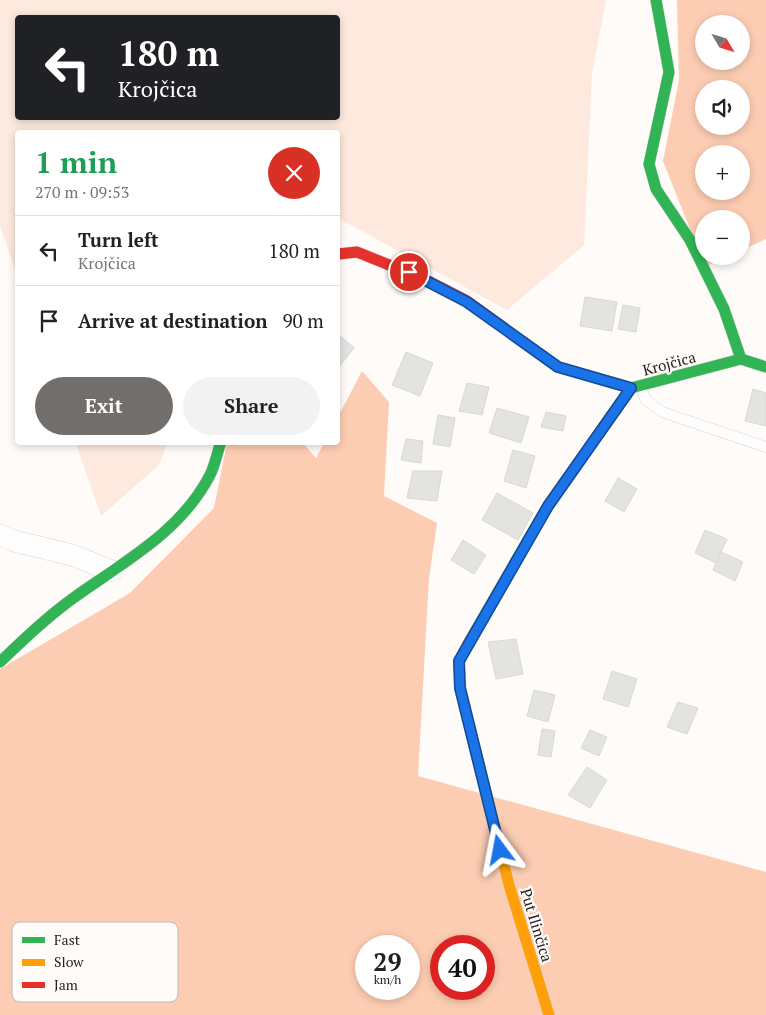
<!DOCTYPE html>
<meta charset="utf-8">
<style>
body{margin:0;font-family:"PT Serif",serif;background:#f2f2f2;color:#222;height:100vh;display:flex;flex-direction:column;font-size:19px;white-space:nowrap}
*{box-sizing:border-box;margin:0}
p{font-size:16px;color:#767676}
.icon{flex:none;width:28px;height:28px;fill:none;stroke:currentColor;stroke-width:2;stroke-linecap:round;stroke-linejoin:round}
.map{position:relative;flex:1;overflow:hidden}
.side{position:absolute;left:15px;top:130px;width:325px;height:315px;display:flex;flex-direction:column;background:#fff;border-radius:5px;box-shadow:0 2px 8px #0003}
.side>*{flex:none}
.guide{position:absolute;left:15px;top:15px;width:325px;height:105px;border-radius:5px;box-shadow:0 2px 8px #0003;background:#202124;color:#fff;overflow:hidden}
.needle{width:32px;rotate:128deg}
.buttons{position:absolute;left:695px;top:15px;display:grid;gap:10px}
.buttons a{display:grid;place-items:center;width:55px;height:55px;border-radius:50%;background:#fff;box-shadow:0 2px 8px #0003;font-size:25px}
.speed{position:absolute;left:355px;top:935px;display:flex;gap:10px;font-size:25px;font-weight:700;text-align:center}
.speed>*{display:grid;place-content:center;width:65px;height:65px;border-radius:50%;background:#fff;box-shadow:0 2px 8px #0003;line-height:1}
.speed small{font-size:12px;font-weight:400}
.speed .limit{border:8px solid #d22;background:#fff;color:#111}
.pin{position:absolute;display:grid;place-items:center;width:42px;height:42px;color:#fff;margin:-21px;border:2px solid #fff;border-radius:50%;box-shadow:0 1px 5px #0007}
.me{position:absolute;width:55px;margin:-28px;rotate:347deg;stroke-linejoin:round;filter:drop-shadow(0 0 4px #0008)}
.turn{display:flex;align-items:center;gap:18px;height:105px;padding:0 20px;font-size:22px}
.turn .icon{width:65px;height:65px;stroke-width:2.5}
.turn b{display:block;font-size:35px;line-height:42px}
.round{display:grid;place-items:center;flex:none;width:52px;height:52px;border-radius:26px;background:#f2f2f2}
.head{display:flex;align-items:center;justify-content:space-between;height:85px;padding:0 20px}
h1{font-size:30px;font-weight:700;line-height:38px;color:#1e9e55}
.button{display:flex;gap:10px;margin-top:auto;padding:10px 20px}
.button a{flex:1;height:58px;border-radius:30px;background:#726e6c;color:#fff;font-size:20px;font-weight:700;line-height:58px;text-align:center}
.button a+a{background:#f2f2f2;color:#222}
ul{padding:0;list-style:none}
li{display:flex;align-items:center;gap:15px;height:70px;padding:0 20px;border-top:1px solid #e0e0e0}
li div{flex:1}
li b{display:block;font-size:19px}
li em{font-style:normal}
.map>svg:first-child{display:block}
</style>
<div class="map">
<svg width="766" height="1015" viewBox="0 0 766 1015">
<rect width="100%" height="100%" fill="#fefbf9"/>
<path fill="#fde9de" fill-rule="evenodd" d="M0,0H606L592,74L584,245L507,310L338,218V132H18L17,276L0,226ZM18,18H338V118H18Z
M76,443V442L167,443L159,465L101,516Z"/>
<path fill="#fccdb2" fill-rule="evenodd" d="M677,0H766V239L741,250V219H704V256H727L705,267L663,161L679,80ZM704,24H741V61H704ZM704,89H741V126H704ZM704,154H741V191H704Z
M362,371L389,402L384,496L437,523L429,578L418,776L766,872V1015H0V669L130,593L214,508L227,443H303L316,458L324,443L338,442V417ZM366,946H409V989H366ZM441,946H484V989H441Z"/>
<path fill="#e3e4e2" stroke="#d8d9d7" d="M585,297L617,302L612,331L580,326Z
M623,305L640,308L636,332L618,329Z
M338,334L354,348L339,367L338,365Z
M406,352L433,363L420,396L392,385Z
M467,383L489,387L482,415L459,411Z
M753,389L766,393V426L745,421Z
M497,408L529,417L521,443L489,433Z
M546,412L566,416L563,431L541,427Z
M438,415L455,418L450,447L433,444Z
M406,439L423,441L421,463L401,460Z
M513,450L535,456L526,488L504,481Z
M413,471H442L437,501L407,498Z
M618,478L637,489L624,512L605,501Z
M497,493L533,513L518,540L482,520Z
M705,530L727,539L716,563L695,553Z
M463,540L486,555L474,574L451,560Z
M721,552L743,562L735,581L713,570Z
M516,639L523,674L496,679L488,642Z
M612,671L637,679L628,707L603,699Z
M534,690L555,695L548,722L527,716Z
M678,702L698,708L687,734L667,727Z
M542,729L555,731L551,757L538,755Z
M590,730L607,737L599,756L581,748Z
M587,767L607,780L590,808L568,795Z"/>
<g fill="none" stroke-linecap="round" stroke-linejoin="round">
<g stroke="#dad6d4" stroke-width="11">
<path id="lane" d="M641,387L645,399L662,412L766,447"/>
</g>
<g stroke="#dad6d4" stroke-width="22">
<path id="street" d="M0,535L14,541L72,555L112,571"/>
</g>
<g stroke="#dad6d4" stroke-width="12">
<path id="fast" d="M656,0L669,72L649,164L656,189L690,240L724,309L741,359
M500,325L558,367L631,388L741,359L766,367
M468,644L548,506L631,388
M0,662C23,640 46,618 72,599C123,562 180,533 210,475C215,465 217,453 221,442"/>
</g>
<g stroke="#dad6d4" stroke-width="12">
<path id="slow" d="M468,644L459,661L460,688L509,885L549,1015"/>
</g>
<g stroke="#dad6d4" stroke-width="12">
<path id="jam" d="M338,254L357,252L426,280L467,301L500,325"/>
</g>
<use href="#lane" stroke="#fffefe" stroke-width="10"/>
<use href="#street" stroke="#fffefe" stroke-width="21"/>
<use href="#fast" stroke="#30b455" stroke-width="11"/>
<use href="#slow" stroke="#ff9f0a" stroke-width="11"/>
<use href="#jam" stroke="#e5322d" stroke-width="11"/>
</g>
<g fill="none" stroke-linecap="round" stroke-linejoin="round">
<g stroke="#114b97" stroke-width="12">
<path id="route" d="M409,272L467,302L558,367L631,388L548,506L459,661L460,688L500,850"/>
</g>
<use href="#route" stroke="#1a73e8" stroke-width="9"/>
</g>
<g text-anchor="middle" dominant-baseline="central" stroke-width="4.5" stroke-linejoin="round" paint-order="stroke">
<g font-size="15" fill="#262220" stroke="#fffbf8">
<text transform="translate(669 363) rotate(-15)">Krojčica</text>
<text transform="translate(537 925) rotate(73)">Put Ilinčica</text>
</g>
</g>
<rect x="12" y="922" width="166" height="80" rx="8" fill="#fffbf8" stroke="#bebab7" stroke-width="1"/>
<rect x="22" y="937" width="23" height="6" fill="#30b455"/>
<rect x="22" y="959" width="23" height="7" fill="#ff9f0a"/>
<rect x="22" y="982" width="23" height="6" fill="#e5322d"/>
<g font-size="14" fill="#262220">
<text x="54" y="945">Fast</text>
<text x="54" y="967">Slow</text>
<text x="54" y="990">Jam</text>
</g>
</svg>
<div class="buttons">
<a><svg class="needle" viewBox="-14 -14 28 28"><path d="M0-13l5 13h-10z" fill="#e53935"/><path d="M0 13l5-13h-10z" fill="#767676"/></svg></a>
<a><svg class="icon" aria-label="sound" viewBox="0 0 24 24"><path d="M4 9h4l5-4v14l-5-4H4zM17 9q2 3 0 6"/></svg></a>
<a>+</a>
<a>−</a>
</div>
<div class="speed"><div>29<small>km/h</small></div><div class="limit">40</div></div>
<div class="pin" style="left:409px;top:272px;background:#d93025"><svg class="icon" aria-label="arrive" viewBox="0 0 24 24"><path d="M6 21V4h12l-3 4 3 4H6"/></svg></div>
<svg class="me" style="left:500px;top:850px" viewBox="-20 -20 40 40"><path d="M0-17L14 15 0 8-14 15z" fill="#1a73e8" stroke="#fff" stroke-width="4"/></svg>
<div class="guide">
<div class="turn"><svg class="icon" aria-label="left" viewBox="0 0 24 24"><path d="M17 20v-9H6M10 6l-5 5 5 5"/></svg><div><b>180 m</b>Krojčica</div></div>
</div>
<section class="side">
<div class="head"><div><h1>1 min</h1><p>270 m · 09:53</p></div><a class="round" style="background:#d93025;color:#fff"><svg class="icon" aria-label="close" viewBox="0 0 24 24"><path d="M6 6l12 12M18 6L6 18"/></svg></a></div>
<ul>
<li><svg class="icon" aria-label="left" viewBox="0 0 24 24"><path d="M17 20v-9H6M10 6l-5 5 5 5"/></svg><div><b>Turn left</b><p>Krojčica</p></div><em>180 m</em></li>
<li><svg class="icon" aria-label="arrive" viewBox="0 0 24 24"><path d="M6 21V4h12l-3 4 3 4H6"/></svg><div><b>Arrive at destination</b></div><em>90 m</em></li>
</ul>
<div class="button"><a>Exit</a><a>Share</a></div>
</section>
</div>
